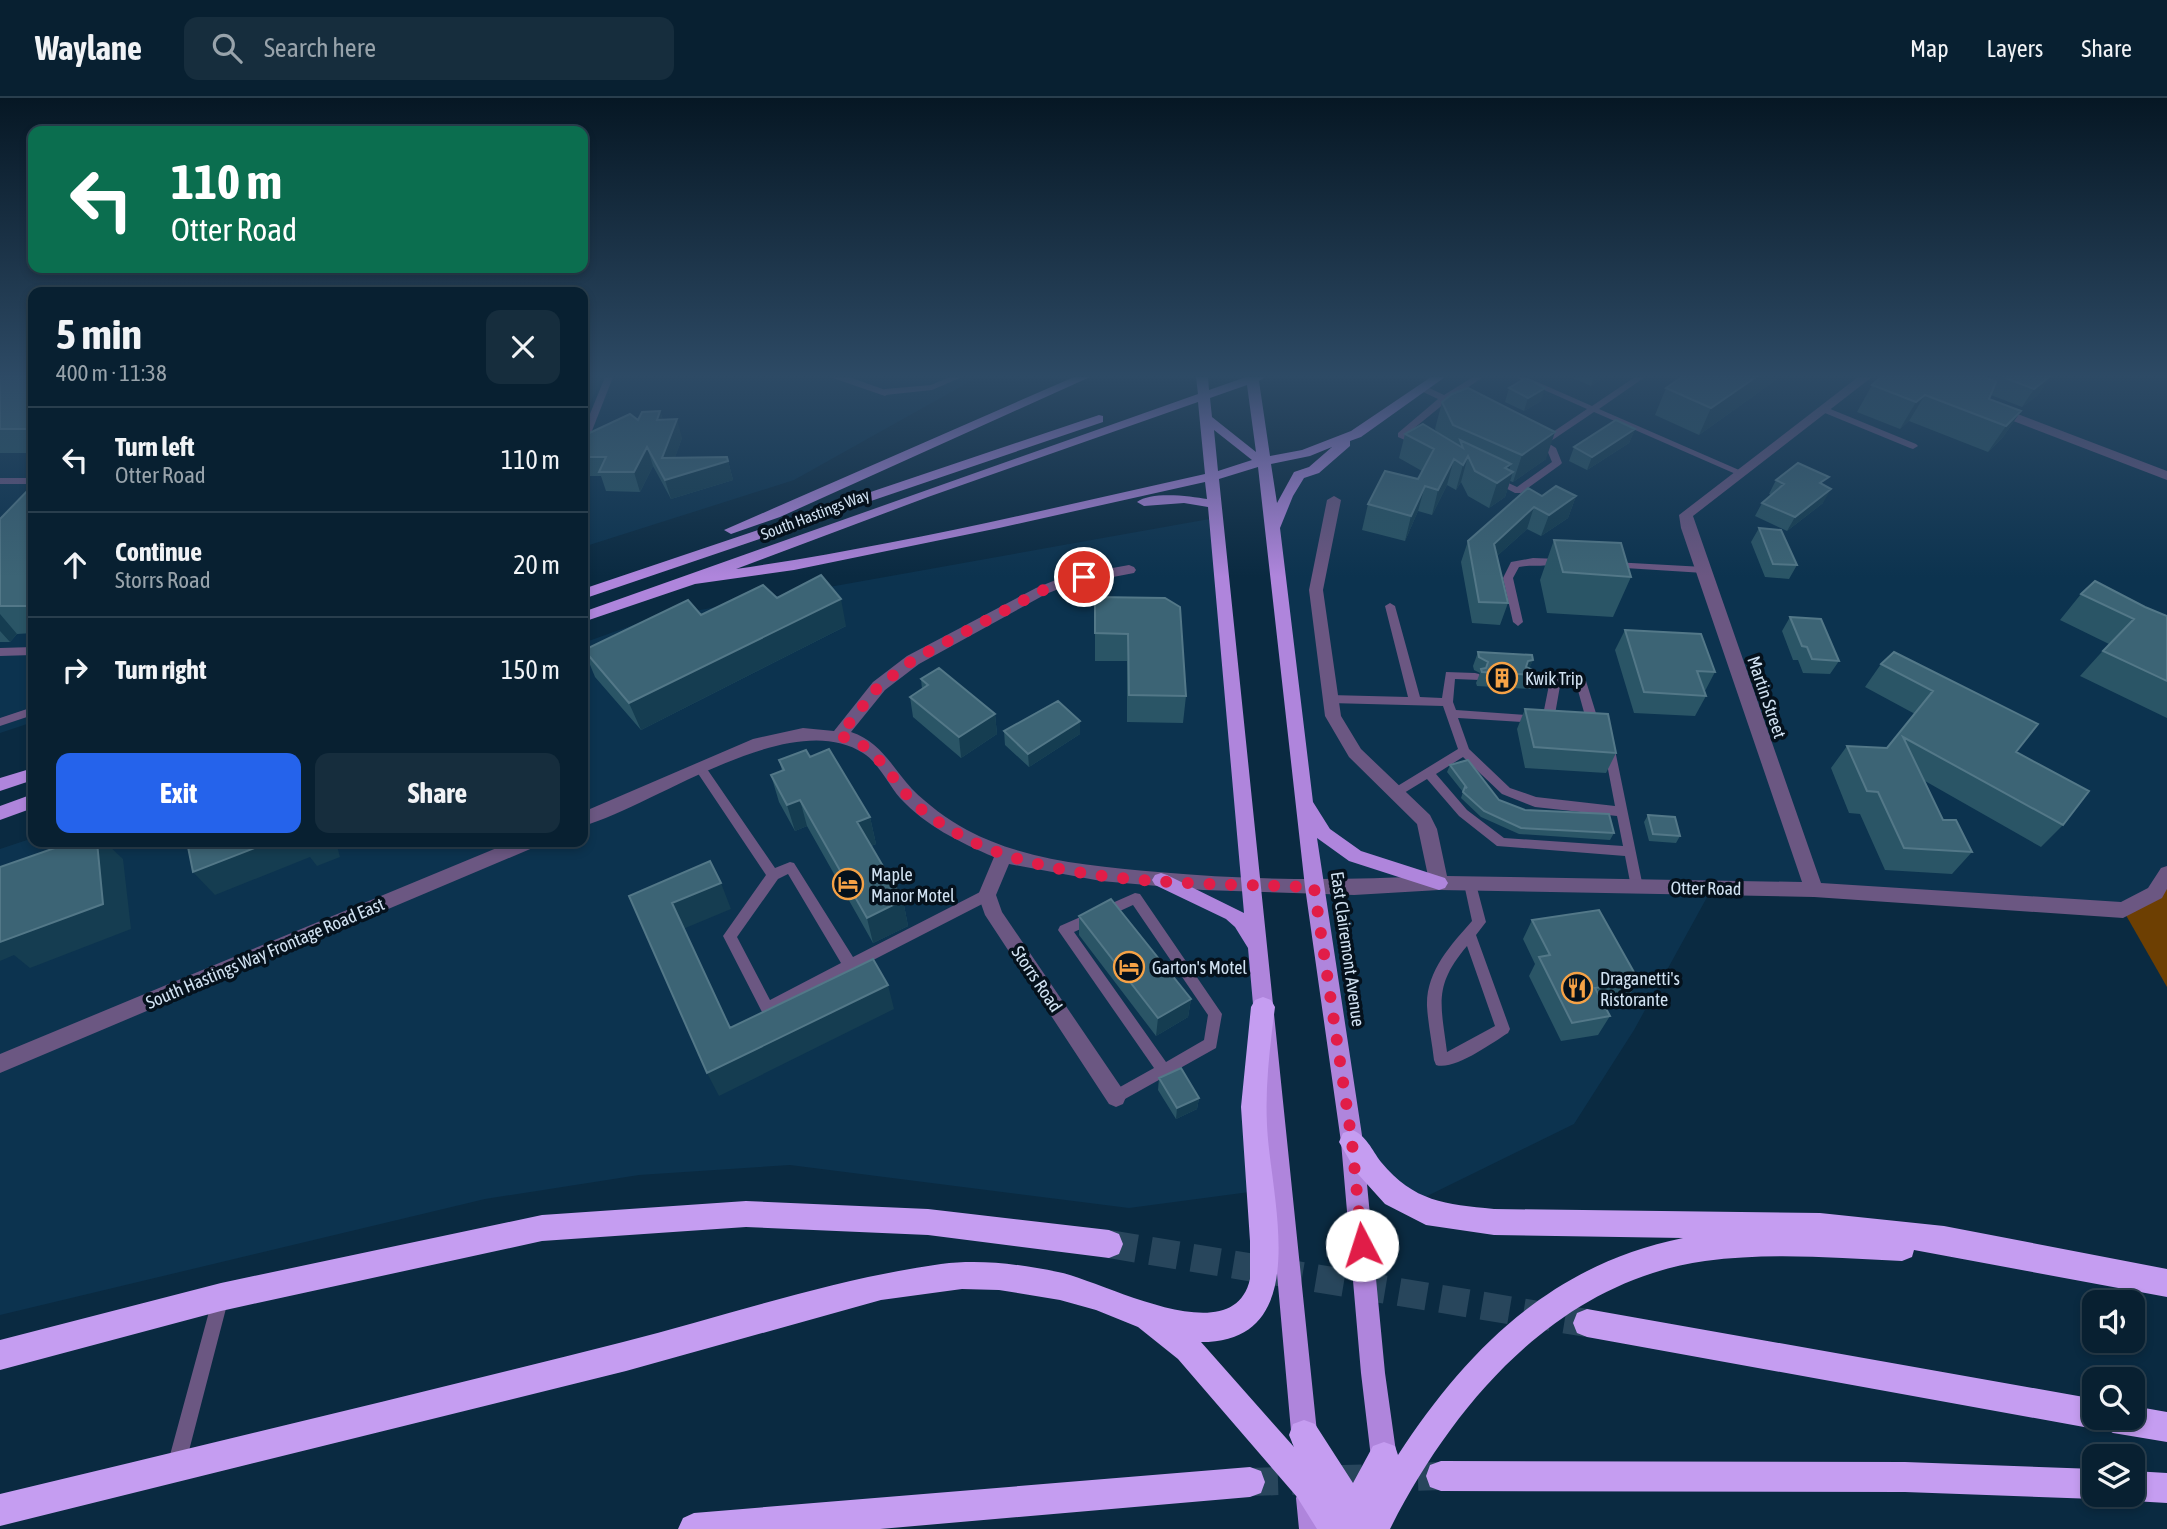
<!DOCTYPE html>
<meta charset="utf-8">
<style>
body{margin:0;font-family:"Asap Condensed",sans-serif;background:#162d3d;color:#f1f3f6;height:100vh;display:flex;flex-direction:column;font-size:26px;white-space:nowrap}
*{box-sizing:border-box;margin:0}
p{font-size:23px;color:#98a3ab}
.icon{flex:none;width:38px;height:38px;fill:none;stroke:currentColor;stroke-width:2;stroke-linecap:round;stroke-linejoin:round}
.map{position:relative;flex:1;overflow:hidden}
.drawer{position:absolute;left:28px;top:189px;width:560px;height:560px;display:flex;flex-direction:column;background:#082031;border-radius:14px;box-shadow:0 4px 10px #0003,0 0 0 2px #293e4d}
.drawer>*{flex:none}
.guide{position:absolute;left:28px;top:28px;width:560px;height:147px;border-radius:14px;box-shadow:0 4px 10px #0003,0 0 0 2px #293e4d;background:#0b6e4f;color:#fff;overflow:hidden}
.controls{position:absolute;left:2082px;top:1192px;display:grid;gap:14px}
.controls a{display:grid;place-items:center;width:63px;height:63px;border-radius:14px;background:#082031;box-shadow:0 4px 10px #0003,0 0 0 2px #293e4d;font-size:35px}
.pin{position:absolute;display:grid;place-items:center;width:60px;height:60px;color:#fff;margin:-30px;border:4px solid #fff;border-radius:50%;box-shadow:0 2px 7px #0007}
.me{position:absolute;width:77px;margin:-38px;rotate:355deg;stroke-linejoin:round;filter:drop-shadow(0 0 5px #0008)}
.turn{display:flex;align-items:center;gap:24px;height:147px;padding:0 28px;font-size:32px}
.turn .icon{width:91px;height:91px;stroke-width:2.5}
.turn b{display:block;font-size:49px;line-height:60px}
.round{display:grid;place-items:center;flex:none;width:74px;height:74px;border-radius:14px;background:#162d3d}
.headline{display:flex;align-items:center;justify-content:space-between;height:119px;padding:0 28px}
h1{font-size:42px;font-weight:700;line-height:52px}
.action{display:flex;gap:14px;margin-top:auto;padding:14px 28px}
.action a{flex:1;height:80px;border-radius:14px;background:#2563eb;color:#fff;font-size:28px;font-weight:700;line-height:80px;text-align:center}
.action a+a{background:#162d3d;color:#f1f3f6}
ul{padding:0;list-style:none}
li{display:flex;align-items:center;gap:21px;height:105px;padding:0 28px;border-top:2px solid #293e4d}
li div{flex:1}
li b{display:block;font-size:26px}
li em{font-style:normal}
header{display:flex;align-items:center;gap:42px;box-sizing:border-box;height:98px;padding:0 35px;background:#082031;border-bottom:2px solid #293e4d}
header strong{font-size:33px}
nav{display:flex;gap:38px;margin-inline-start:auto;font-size:24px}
.search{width:490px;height:63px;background:#162d3d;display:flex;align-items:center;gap:18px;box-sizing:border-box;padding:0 24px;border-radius:14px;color:#98a3ab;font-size:26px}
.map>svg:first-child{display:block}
</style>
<header>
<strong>Waylane</strong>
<div class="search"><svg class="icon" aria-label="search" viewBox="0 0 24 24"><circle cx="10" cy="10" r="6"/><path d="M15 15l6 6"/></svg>Search here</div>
<nav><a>Map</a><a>Layers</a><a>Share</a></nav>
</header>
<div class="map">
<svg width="2167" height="1431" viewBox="0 0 2167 1431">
<rect width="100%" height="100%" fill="#0a2a41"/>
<path fill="#0c334f" d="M0,279H33V624L0,635Z
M583,279H978L794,382L583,449Z
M1439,279H2167V775L2123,812L1711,792L1634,932L1574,1026L1419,1102L1369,1056L1343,985L1274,434L1292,388L1356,335Z
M1215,420L1279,1090L1129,1110L790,1067L639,1077L485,1101L0,1217V751L33,740V744H583V545L650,521Z"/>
<path fill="#6d3f02" d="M2167,775V889L2123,812Z"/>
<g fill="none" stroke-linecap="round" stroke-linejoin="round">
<path stroke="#28465c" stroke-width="28" stroke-dasharray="28 14" stroke-linecap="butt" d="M1109,1146L1587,1225
M1250,1384L1441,1378"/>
<path fill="#6b5782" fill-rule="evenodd" d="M605,279H613L588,343L583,346V333Z
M950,279H962L932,292L885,297L881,294L885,291L931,287Z
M1473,279H1483L1451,301L1464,306V310H1458L1445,305L1407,336L1422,343V347H1416L1398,339V335L1438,301L1419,292V288H1425L1444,297Z
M1515,279H1526L1592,308L1635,279H1645L1599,311L1746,375L1744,377H1738L1594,314L1548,345L1556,350L1562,365L1560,367L1521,395H1515L1490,382L1492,380H1498L1517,389L1552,364L1547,352L1530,342L1535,339L1541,342L1587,311Z
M1823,308L1916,346L1918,348L1913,351L1910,350L1820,313L1819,311Z
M0,380H33V386H0Z
M1533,460L1560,461L1565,464C1556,470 1532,466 1519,469L1513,480L1523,524L1518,528L1513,524L1503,480L1511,464Z
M1613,464L1704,469L1709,472L1704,475L1609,469L1608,467Z
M1390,505L1395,508L1420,599L1442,600L1446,574L1475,575L1479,576L1481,579L1479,582L1455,581L1453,604L1456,612L1540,618L1542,621L1540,624L1536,625L1458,620L1469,651L1510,690L1536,699L1615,708L1603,645L1605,642H1613L1643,789L1642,793H1632L1631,789L1625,758L1497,748L1459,718L1427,681L1399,698H1391L1389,695L1391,692L1458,651L1443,608L1330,605L1324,601L1330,597L1408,599L1385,508ZM1463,659L1502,696L1535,709L1617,718L1623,748L1504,740L1467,712L1436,676Z
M33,549V557L0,558V550Z
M1529,577L1586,583L1599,625L1597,628L1593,629L1587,625L1577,589L1560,588L1554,622L1552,625H1544L1542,622L1549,587L1525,584L1523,581Z
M33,609V617L0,628V620Z
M701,667L705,668L775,770L790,764L794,765L853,859L982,793L987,792L992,793L993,797L992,801L772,914L767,916L762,914L723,838L766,777L697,674L695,671L697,668ZM788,776L841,865L770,902L737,839L778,781Z
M1470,781L1475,782L1476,786L1486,824L1476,837L1510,931L1508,935C1492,945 1454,973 1436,967L1434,962C1432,944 1428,926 1427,908C1426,873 1451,847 1472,823L1464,786L1465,782ZM1467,848L1495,928L1447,954C1441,906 1433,888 1467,848Z
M1135,795L1140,796L1222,916L1216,950L1116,1006L1111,1004L1109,999L1111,994L1154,970L1058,832L1060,828ZM1133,807L1208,917L1204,942L1166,964L1074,834Z
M221,1191L227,1193L229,1199L185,1368L182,1374L176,1377L170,1374L167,1368L213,1199L215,1193Z"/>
<path fill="#6b5782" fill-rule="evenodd" d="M830,279H849L891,294L885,298Z
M1858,279H1872L1693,418L1821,785L2121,804L2148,790L2161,770L2167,768V791L2162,800L2123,820L1814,799L1439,792L1354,797L1203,792L1101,783L1009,766L996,797L1002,814L1123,992L1126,999L1123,1006L1116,1009L1109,1006L985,817L978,797L994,759C959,744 926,728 900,700C888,686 878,664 863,655C790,608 656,707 583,728V714L753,641L803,630L834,633L873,584L907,558L1036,490L1063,479L1129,467L1134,469L1136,472L1134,475L1066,488L1046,496L919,566L885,592L851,634C881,644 892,669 912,691C928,707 947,721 967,732C1025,763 1093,768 1158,774C1248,782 1338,783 1428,778L1417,726L1349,659L1325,618L1309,492L1327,402L1334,398L1341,402L1323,492L1341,618L1361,651L1430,717L1437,731L1447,778L1802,784L1681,430L1679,417Z
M1994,307L2167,373V382L1990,314V308Z
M511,744H538L535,749L0,975V956Z"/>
<path fill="#af85dc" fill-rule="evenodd" d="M1074,279H1090L780,419L731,436L724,432Z
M1196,279H1208L1209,292L1246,279H1265L1259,283L1270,358L1302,352L1351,333L1431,279H1445L1361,339L1350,343V348L1319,375L1304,380L1293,398L1280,430L1313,704L1330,731L1361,753L1445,780L1448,785L1445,790L1439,792L1349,763L1317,740L1363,1044L1385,1275L1398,1368L1394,1377L1385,1381L1376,1377L1372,1368L1361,1275L1341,1044L1305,789L1258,369L1219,381L1318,1344L1314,1353L1305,1357L1296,1353L1292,1344L1248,850L1235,829L1226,821L1155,787L1152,782L1155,777L1161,775L1167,777L1244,815L1208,409L1184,405L1144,408L1137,404C1151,393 1190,398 1207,401L1205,384L999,430L794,472L695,486L583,524V514L1198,296ZM1247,287L1256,354L1212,319L1210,300ZM1198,304L1205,376C1049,411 894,448 736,471L928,399ZM1214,332L1252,362L1218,373ZM1332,349L1309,369L1294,374L1277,405L1271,366L1310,358Z
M1099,317L1103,318V324L583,501V491Z
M33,670V682L0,693V680Z
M33,696V710L0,722V708Z
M1309,1387L1318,1391L1322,1400L1325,1431H1299L1296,1400L1300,1391Z"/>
<path fill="#c59df1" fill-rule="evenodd" d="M1263,899L1271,902L1275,909C1270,948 1265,988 1267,1027C1270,1099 1316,1244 1201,1244L1294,1349L1289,1337L1293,1326L1304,1322L1315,1326L1353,1385L1373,1348L1384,1344L1395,1348L1398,1357C1468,1250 1553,1166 1683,1140L1494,1137L1426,1127L1385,1106L1357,1075L1339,1044L1343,1035L1352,1032C1366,1037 1372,1052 1381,1064C1414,1104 1445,1106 1494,1111L1820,1115L1944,1128L2167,1171V1199L1914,1152L1912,1159L1902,1163C1837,1160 1771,1154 1705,1163C1557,1184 1454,1305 1390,1431H1317L1297,1399L1178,1261L1138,1229L1096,1212L1060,1202L999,1192L962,1191L881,1202L626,1273L0,1428V1396C208,1346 416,1296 623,1244C729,1217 833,1181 941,1166C980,1161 1019,1166 1058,1174C1102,1182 1233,1257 1250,1181V1143L1241,1009L1251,909L1255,902Z
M746,1103L928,1111L1109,1132L1119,1136L1123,1146L1119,1156L1109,1160L928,1137L746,1129L542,1143L221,1213L0,1272V1242L221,1185L542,1117Z
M1587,1211L2095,1301V1320H2133V1308L2167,1314V1344L2113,1335L2101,1328L2095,1331L1587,1239L1577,1235L1573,1225L1577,1215Z
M1441,1363L1905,1364L2095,1371V1396H2106L2095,1401L1905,1394L1441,1393L1430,1389L1426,1378L1430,1367Z
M1250,1369L1261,1373L1265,1384L1261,1395L1250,1399L880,1431H678L683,1420L694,1415Z
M2133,1373L2167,1375V1405L2133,1403L2122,1399L2121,1396H2133Z"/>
</g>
<path fill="#2a5566" d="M0,279H33V355H0Z
M1571,279H1605L1591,288Z
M1780,279L1699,337L1655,317L1666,290Z
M1881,279H2049L2038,297L2022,309L1991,297L1989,301L2021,313L2003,339L1988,354L1909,323L1900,331L1857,314L1872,287Z
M1509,290L1541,303L1524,313L1505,304Z
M1442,304L1546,361L1513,384L1510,383L1505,399L1489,410L1468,398L1461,384L1456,392L1447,387L1432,417L1418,413L1405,443L1362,432L1368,406L1418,381L1422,373L1399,360L1405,336L1437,334L1435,331Z
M660,313L663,322L682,340L675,359H727L733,382L671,401L653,368L640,394L606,393L601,378H583V339Z
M1635,331L1629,345L1587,372L1569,363L1574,349Z
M1776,382L1824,387L1823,405L1787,433L1755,418L1762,405L1771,397L1769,396Z
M33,387V535L17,536L10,544H0V421Z
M1542,398H1576L1568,420L1541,438L1527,431L1497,458L1508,505L1500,527L1472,525L1461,464L1468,443Z
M1759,430L1797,467L1789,481L1765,479L1751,444Z
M1554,442L1631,479L1613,519L1547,515L1540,482Z
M2081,496L2145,509L2167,518V620L2080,578L2109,546L2060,522Z
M1095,499L1186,598L1183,625L1127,624V563H1095Z
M701,517L846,528L641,632L595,579L584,552Z
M1790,519L1839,563L1830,576L1803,575L1798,562H1793L1782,533Z
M1625,532L1715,574L1705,593L1706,598L1695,618L1634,615L1615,552Z
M1478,554L1533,562L1529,570L1536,577L1531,591L1477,588L1476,585L1480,575L1474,572L1473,568Z
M1894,554L2016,654L2063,727L2041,749L1925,683L1943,722L1972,754L1952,776L1885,772L1860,716L1849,715L1831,670L1847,648L1887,650L1915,616L1865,589L1881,566Z
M921,581L995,616L997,636L961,660L913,619L910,599L922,591Z
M1525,611L1616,655L1606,675L1525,670L1517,631Z
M1080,623V636L1029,669L1005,647L1004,633Z
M810,659L870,719L876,746L871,748L903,802L908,828L873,845L807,728L795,733L779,704L771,677L782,673L779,662Z
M1450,667L1499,702L1525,712L1614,735L1610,742L1519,736L1481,719L1461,700L1463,694L1447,674Z
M1648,717L1680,738L1676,745L1649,743L1644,724Z
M1079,818L1191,901L1188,919L1156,938L1079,837Z
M1532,822L1639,883L1626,902L1603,905L1610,918L1598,937L1561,943L1529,878L1535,866L1523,841Z
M1159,980L1199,1000L1197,1011L1176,1021L1158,992Z"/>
<path fill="#153d51" d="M583,279H602L583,322Z
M1594,279H1605L1591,288Z
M1756,279H1780L1699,337L1711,310Z
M2049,279L2038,297L2022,309L2034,291Z
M1545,290L1541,303L1524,313L1528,300Z
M1925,297L1909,323L1900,331L1916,304Z
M660,313L666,332L657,322Z
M2021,313L2003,339L1988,354L2006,328Z
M677,321L682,340L668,379L662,360Z
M1635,331L1629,345L1587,372L1592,359Z
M1555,334L1546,361L1513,384L1522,357Z
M647,349L653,368L640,394L634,374Z
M1468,358L1461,384L1456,392L1463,367Z
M727,359L733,382L671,401L665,382Z
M1454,361L1447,387L1432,417L1438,392Z
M1511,366L1507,378L1513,374L1505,399L1489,410L1497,385L1505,370Z
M1425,388L1418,413L1405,443L1411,418Z
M1831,391L1823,405L1787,433L1795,419Z
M1576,398L1568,420L1541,438L1549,417Z
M1534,409L1527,431L1487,467L1494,446Z
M841,501L846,528L641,632L629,605Z
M0,516L17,536L10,544L0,533Z
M1533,562L1527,576L1523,577L1528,563Z
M995,616L997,636L961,660L959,639Z
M1080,623V636L1029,669L1028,656Z
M800,702L807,728L795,733L787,707Z
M870,719L876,746L863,751L857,724Z
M97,744H105L123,761L131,831L30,870L14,857L0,863V827Z
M270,744H349L337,748L340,759L317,768L310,759L215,797L193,774Z
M721,785L731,811L683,831L672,805Z
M903,802L908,828L873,845L867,820Z
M888,887L894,911L719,998L707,975Z
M1191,901L1188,919L1156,938L1158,920Z
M1199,1000L1197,1011L1176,1021L1177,1010Z"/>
<path fill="#3c6475" stroke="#537888" stroke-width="2" d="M0,279H33V282L28,287H33V331H0Z
M1682,279H1756L1711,310L1666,290Z
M1881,279H1984L1996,284L1989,301L2021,313L2006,328L1925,297L1916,304L1872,287Z
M2003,279H2049L2034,291Z
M1526,280L1545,290L1528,300L1509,290Z
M1468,290L1555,334L1522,357L1453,327L1442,304L1452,296Z
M660,313L657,322L677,321L662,360L727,359L728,363L665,382L647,349L634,374H599L606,359H583V338L630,316L638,322L642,314Z
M1616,322L1635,331L1592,359L1574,349Z
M1423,326L1463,350L1460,342L1511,366L1505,370L1513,374L1497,385L1475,373L1468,358L1463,367L1454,361L1438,392L1425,388L1411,418L1368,406L1385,373L1418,381L1434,351L1405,336Z
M1798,365L1829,379L1820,385L1831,391L1795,419L1762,405L1784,386L1776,382Z
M33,387V508H0V421Z
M1556,388L1576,398L1549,417L1534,409L1494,446L1508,505L1479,504L1468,443L1528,390L1542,398Z
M1759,430L1781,432L1797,467L1773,466Z
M1554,442L1621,445L1631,479L1563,474Z
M821,477L841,501L629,605L584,552L688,502L701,517L763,487L777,500Z
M2095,483L2145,509L2167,518V583L2103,553L2134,521L2081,496Z
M1095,499L1165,500L1180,509L1186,598L1129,597L1128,536L1095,535Z
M1790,519L1821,521L1839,563L1812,561L1807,549L1802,548Z
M1625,532L1701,536L1715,574L1697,573L1706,598L1644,594Z
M1478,554L1532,557L1533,562L1528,563L1526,569L1535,573L1536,577L1482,574L1481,571L1486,570L1488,564L1479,559Z
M1894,554L2038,626L2016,654L2089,693L2063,727L1903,639L1943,722H1956L1972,754L1904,750L1878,694L1867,693L1847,648L1887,650L1933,593L1881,566Z
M939,570L995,616L959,639L910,599L928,587L921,581Z
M1058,603L1080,623L1028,656L1004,633Z
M1525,611L1608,616L1616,655L1534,649Z
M829,651L870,719L857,724L903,802L867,820L800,702L787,707L771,677L784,672L779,662L806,652L810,659Z
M1468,662L1499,702L1525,712L1609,716L1614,735L1521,730L1484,713L1463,694L1465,689L1467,690L1450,667Z
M1648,717L1675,719L1680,738L1653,736Z
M72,744H97L103,806L0,844V769Z
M187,744H270L193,774Z
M710,763L721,785L672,805L730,930L873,861L888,887L707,975L629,798Z
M1111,801L1191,901L1158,920L1079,818Z
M1599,812L1639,883L1595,890L1610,918L1572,925L1539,859L1550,857L1532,822Z
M1181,970L1199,1000L1177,1010L1159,980Z"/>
<linearGradient id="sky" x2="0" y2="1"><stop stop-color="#061724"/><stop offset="0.58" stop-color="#2d4a65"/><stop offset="1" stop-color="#2d4a65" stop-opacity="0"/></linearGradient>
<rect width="2167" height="479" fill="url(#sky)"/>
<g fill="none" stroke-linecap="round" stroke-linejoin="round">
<path stroke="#e11d48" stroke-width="12" stroke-dasharray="0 21.6" d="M1084,479L1041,493L913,562L878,589L839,638C877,646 888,677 912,703C926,717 943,727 960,737C1053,789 1207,785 1314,789L1352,1044L1362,1147"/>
</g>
<defs>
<g id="building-ring" transform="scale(1.575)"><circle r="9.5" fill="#05111c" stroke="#f6a246" stroke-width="1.5"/><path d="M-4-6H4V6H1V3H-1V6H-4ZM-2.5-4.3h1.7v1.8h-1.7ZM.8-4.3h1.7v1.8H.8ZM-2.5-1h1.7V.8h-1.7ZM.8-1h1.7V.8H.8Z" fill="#f6a246"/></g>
<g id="hotel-ring" transform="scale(1.575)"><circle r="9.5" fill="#05111c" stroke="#f6a246" stroke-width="1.5"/><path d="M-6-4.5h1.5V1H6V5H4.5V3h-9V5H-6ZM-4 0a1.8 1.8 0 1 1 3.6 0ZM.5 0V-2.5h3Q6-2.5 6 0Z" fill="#f6a246"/></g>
<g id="restaurant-ring" transform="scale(1.575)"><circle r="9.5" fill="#05111c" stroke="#f6a246" stroke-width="1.5"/><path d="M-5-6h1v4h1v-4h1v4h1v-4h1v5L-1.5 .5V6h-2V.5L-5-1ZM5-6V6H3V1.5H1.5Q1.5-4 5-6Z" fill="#f6a246"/></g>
</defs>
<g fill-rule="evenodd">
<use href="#building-ring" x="1502" y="580"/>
<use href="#hotel-ring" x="848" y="786"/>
<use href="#hotel-ring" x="1129" y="869"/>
<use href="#restaurant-ring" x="1577" y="890"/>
</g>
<g text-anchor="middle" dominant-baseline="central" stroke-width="7" stroke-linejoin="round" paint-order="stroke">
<g font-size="16" fill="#d1e2f2" stroke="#05111c">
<text transform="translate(815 416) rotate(-21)">South Hastings Way</text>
</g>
<g font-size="18" fill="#d1e2f2" stroke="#05111c" text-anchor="start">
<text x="1525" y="580">Kwik Trip</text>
<text x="871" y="776">Maple<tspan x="871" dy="21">Manor Motel</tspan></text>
<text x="1152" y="869">Garton's Motel</text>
<text x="1600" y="880">Draganetti's<tspan x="1600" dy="21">Ristorante</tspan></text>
</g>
<g font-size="18" fill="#d1e2f2" stroke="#05111c">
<text transform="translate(1767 599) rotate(71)">Martin Street</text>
<text transform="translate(1706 790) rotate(1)">Otter Road</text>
<text transform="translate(1348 851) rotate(82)">East Clairemont Avenue</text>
<text transform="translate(265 855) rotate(-23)">South Hastings Way Frontage Road East</text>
<text transform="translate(1037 881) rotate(56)">Storrs Road</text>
</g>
</g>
</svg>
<div class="controls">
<a><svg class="icon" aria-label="sound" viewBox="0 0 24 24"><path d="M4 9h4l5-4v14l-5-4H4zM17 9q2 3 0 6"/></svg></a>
<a><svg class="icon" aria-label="search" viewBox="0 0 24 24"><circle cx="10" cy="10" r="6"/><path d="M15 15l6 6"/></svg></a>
<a><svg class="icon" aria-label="layers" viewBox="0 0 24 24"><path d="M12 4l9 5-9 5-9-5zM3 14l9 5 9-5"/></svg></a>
</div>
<div class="pin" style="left:1084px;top:479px;background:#d93025"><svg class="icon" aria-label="arrive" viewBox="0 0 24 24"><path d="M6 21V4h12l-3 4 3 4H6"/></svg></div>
<svg class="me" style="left:1362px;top:1147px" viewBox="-20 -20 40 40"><circle r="19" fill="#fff"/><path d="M0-13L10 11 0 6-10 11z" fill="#e11d48"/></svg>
<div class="guide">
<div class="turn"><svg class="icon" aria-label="left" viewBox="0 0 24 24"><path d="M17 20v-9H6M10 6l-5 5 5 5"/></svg><div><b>110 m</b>Otter Road</div></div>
</div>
<section class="drawer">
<div class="headline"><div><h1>5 min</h1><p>400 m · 11:38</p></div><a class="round"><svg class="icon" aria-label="close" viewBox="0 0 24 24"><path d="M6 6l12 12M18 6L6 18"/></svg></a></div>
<ul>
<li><svg class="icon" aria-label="left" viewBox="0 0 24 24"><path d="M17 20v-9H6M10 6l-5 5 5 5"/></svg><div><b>Turn left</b><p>Otter Road</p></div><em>110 m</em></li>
<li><svg class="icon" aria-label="ahead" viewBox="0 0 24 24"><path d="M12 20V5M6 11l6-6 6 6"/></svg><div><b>Continue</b><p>Storrs Road</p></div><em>20 m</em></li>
<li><svg class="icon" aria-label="right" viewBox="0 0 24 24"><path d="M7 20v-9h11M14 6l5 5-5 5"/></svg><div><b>Turn right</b></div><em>150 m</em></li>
</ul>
<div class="action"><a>Exit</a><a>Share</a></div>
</section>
</div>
